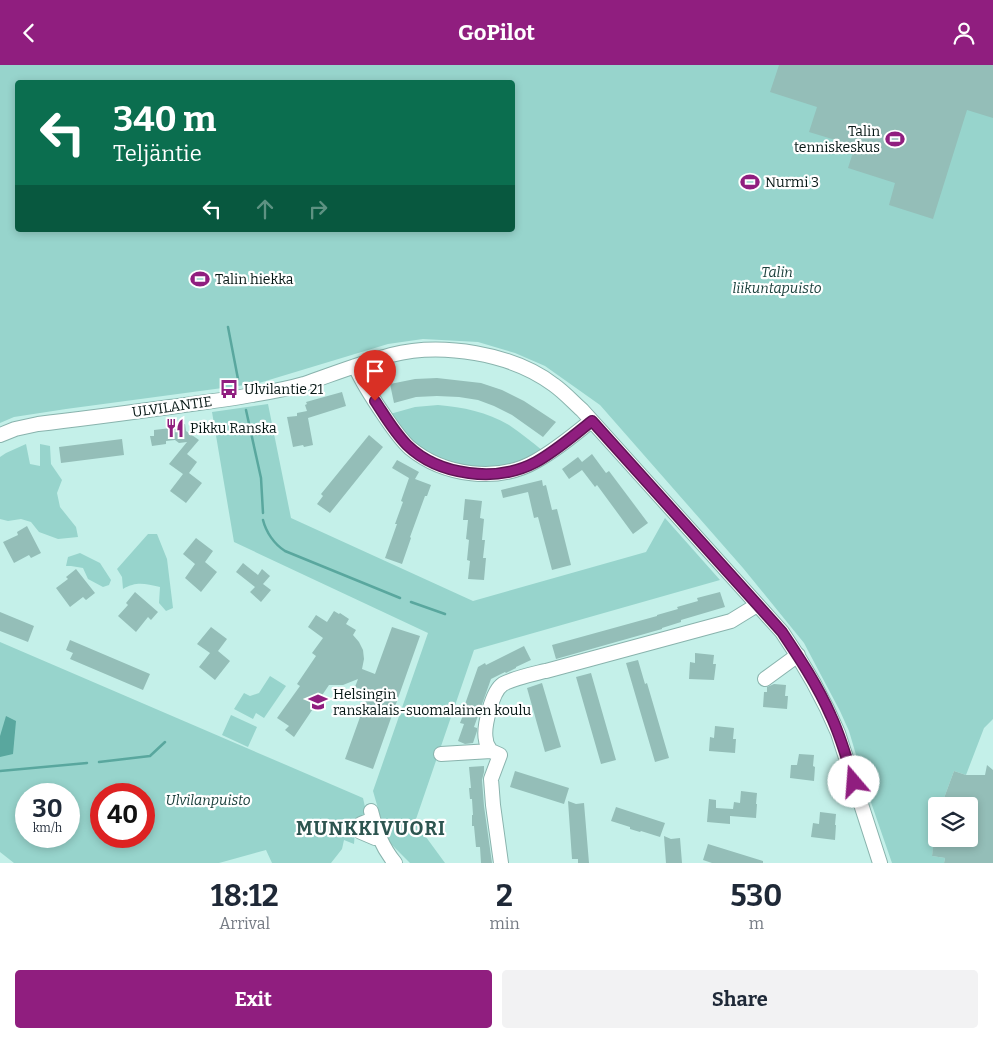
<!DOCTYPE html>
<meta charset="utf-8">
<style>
body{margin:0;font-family:Bitter,serif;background:#f2f2f3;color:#1f2937;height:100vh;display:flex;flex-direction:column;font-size:19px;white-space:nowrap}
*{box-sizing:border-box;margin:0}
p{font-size:16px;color:#747a83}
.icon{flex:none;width:28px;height:28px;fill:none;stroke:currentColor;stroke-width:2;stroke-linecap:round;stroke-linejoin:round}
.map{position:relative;height:798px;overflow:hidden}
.details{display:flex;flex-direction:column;background:#fff;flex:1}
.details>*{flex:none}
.banner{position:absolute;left:15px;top:15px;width:500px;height:152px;border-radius:5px;box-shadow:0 2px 8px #0003;background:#0b6e4f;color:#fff;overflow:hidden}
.tools{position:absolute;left:928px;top:732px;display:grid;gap:10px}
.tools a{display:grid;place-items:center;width:50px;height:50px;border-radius:5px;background:#fff;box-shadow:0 2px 8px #0003;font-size:25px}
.speed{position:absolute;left:15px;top:718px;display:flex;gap:10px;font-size:25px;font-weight:700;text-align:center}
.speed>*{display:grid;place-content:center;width:65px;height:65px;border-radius:50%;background:#fff;box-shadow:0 2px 8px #0003;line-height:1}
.speed small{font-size:12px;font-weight:400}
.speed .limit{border:8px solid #d22;background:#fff;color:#111}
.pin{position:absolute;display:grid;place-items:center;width:42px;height:42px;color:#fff;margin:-51px -21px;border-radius:50% 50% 50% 0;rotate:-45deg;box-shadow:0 0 5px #0007}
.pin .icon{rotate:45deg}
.me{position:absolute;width:55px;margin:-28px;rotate:342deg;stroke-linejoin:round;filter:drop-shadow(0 0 4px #0008)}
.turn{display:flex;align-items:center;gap:18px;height:105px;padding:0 15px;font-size:22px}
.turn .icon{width:65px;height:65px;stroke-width:2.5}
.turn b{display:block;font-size:35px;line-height:42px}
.lanes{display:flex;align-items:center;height:48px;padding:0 15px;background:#0003;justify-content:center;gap:25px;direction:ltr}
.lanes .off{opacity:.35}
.eta{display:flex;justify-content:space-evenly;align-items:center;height:85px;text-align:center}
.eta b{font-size:30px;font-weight:700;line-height:35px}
.button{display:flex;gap:10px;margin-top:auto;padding:10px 15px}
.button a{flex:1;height:58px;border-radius:5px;background:#901e7f;color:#fff;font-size:20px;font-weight:700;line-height:58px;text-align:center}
.button a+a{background:#f2f2f3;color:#1f2937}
header{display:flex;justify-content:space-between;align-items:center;height:65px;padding:0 15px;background:#901e7f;color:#fff;font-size:22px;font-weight:700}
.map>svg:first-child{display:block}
</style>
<header><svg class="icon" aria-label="back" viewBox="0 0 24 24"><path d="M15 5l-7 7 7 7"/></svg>GoPilot<svg class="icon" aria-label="person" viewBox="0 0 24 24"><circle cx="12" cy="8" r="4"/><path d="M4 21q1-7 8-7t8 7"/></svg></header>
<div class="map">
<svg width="993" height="798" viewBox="0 0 993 798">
<rect width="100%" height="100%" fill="#c4f0e9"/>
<path fill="#97d4cc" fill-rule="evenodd" d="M0,0H993V654L984,663L966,710L954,706L941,741H936V762L932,791L945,793L944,798H892L865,720L849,666L840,646L804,578L743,503L600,340L545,301L515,288L478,277L423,274L388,279L259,318L66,344L14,352L0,358ZM18,18H512V165H18Z
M268,339L291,453L473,536L646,487L665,453L720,515L474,585L415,757L445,798H410L387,775L373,726L428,568L234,477L212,347Z
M438,340C463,342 487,347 509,360C521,368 532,377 543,386L523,397L492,403L460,401L426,388L407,373L390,349L415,342Z
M26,379L30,399L40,401V379L50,381L51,399L62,415L57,428L60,442L76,462L78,472L58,474L39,467L31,457L21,454L8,456L0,454V392L6,388Z
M148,469H157L167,494L173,543L166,546L159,538L160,522C145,519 137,516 123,524L122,512L117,504Z
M80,488L100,498L111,515L109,520L103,522L88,514L83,503L71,501H66L68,492Z
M0,577L363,733L367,751L356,754L354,779L344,775L342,784L331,798H272L266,785L219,798H14L0,787ZM26,729H69V771H26ZM101,729H144V771H101Z
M270,611L286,621L264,653L256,648L253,654L234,644L244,628L250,631L259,628Z
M231,650L257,662L248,682L222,670Z"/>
<path fill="#59a79e" d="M6,651L16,656L13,689L0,692V671Z"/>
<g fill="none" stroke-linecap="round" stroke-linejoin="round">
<path stroke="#59a79e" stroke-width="2.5" d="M228,262L238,314
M246,345L261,413L263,448
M263,455C266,467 274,479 285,486L400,533
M411,537L445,549
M99,697L150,691L165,677
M0,706L87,698"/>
</g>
<path fill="#94beb8" d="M779,0H993V53L967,45L933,154L889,140L895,118L848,103L855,81L809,67L817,42L770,27Z
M437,313L481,318L502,325L524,336L556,357L543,372L512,350L494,341L478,335L459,332L437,331L416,332L394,338L390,319L415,314Z
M342,327L346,341L308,353L313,380L304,382L303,380L293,382L287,352L297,351V348L307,346L305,340L307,339L306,337Z
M185,359L186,366L199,375L187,389L197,397L189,408L202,418L186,438L170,426L183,409L169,399L187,377L179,378L175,375L166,376V379L152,381L150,371H154V365L171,363V361Z
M369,370L383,382L330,448L317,439L323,431L321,429Z
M122,374L124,390L61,398L59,382Z
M592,389L606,408L609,406L648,458L633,469L597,420L595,422L582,405L569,414L562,404L578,392L582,397Z
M397,395L419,407L415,414L431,420L427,431H425L410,472L411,473L402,499L385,493L397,459H395L403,437L401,436L409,413L392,403Z
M542,415L543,421L546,420L552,445L557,444L571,500L552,505L538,452L534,453L528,427L503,433L501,425Z
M465,434L482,436L480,453L484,454L482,475H485L483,493H486L484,515L468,514L470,496L467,495L469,475L466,474L468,455H463Z
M27,461L41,488L31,493L29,490L14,498L3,477L18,470L17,467Z
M196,473L213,486L205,497L217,507L201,527L185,513L195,499L183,489Z
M243,498L258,510L262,504L270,511L263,519L271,525L261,537L250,527L255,522L236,507Z
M76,504L95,528L86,535L83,532L70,542L56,523L68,514L66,512Z
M135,527L158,547L151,555L148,552L136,567L118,551L128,540L126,538Z
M720,527L725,542L681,555V557L662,563V564L556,594L552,580L657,551V550L678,544L677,542L698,536L697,533Z
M334,546L339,549L340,548L349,554L346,559L356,565L353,570L359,577L363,585L364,594L362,604L375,609L392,562L420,571L373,704L345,694L369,627L355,622L358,614L343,620H329L294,672L285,665L289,661L277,653L300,621L297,619L316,591L312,588L323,573L308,562L316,550L327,557Z
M0,547L34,561L28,577L0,566Z
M211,562L227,574L218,586L230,596L215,615L199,602L210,588L197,579Z
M70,575L150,609L143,625L70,594L73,588L66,585Z
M524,581L531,595L516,602V603L506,608L505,607L491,614L474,662L477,663V666L473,678L465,679L458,676L464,659L460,658L465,645H463L478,602L485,598L486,600Z
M695,588L714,590L713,599H716L714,615L689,614L690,597L695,598Z
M638,595L645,619L647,618L669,693L655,697L626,598Z
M591,608L616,695L601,699L576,612Z
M542,618L561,682L545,687L527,623Z
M774,619L786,620L785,631H788L787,644L763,642L764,627H767V622Z
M715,661L734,663L733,674H736L735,688L709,686L710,672L714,673Z
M799,689L814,690L813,701L815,702L814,716L790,713L791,700H797Z
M987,700L993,705V798H944L945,793L932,791L934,774H969V741H941L954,706L966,710H985Z
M484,701V707L482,715L484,741L492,798H481L480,782H476L474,761H472V750H473L472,734H470L469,723H471L469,702Z
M515,706L569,723L564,739L510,722Z
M741,726L757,728L756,739H757L756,753L730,751V759L707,757L709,734L716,735V743L733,744L734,737L740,738Z
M568,736L576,739L584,738L589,798H578V794H572Z
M616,742L665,758L660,772L641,766L640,767L630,764V762L611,756Z
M820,747L836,749L835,760H836L835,775L811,772L813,758L819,759Z
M664,771L671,774L680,773L682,798H666Z
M708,779L763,796V798H712L703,795Z"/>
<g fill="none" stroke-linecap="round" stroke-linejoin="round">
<g stroke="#89b3ad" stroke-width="16">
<path id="minor" d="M355,301C363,319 373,334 384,350C392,362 400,374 410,383C444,411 498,418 536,396C556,385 574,370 591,356
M0,370L15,364L38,359C82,354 126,348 170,342C197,338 225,335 252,330C270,327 287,324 304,319C333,309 361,298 391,290C441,277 512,288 554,320C564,327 573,337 582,345L782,567C804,599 823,632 838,668L880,798
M546,606L731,556L757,540
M765,614L798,590
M441,689L491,686
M371,746C376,766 382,782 395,798
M373,754L361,759L360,761L361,767L375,773H379
M501,798L493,740L491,714L500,690L491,686C489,683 486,679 486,675C483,663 492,626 503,619C514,613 533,609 545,606"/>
</g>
<use href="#minor" stroke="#fff" stroke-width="14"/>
</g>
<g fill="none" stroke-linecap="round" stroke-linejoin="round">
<g stroke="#5e1453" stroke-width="12">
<path id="route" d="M375,336C385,351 394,367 407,380C439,411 497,418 536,397C556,386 574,370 592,356L782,567C800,594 818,621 831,651C841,672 847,695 854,717"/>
</g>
<use href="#route" stroke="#901e7f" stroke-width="9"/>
</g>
<defs>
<g id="stadium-bare" transform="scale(1.5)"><path d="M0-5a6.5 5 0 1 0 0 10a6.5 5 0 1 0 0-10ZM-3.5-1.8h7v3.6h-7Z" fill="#901e7f" stroke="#fff" stroke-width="2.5" paint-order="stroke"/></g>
<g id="bus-bare" transform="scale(1.5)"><path d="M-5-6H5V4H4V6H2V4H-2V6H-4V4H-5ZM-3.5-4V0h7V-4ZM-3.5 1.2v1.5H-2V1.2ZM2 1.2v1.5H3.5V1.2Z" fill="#901e7f" stroke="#fff" stroke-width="2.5" paint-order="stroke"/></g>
<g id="restaurant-bare" transform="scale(1.5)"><path d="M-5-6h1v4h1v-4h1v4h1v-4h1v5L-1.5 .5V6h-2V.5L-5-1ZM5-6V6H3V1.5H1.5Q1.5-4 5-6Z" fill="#901e7f" stroke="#fff" stroke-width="2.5" paint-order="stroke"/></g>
<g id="school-bare" transform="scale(1.5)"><path d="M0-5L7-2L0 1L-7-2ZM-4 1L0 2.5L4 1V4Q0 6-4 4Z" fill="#901e7f" stroke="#fff" stroke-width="2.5" paint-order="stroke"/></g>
</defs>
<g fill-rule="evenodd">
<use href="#stadium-bare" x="895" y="74"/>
<use href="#stadium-bare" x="750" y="117"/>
<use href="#stadium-bare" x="200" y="214"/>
<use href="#bus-bare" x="229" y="324"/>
<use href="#restaurant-bare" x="175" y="363"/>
<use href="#school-bare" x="318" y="637"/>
</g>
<g text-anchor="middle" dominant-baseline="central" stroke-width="4.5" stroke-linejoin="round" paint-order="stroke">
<g font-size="14" fill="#061715" stroke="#fff" text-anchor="start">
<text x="880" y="66" text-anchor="end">Talin<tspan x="880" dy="16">tenniskeskus</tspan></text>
<text x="765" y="117">Nurmi 3</text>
<text x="215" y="214">Talin hiekka</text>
<text x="244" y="324">Ulvilantie 21</text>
<text x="190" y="363">Pikku Ranska</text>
<text x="333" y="629">Helsingin<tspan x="333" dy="16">ranskalais-suomalainen koulu</tspan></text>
</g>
<g font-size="14" font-style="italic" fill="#1b403c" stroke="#fff">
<text x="777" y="207">Talin<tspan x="777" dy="16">liikuntapuisto</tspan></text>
<text x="208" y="735">Ulvilanpuisto</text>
</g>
<g font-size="14" fill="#061715" stroke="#fff">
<text transform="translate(172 342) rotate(-8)">ULVILANTIE</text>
</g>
<g font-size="19" font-weight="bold" letter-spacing="1" fill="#2d5550" stroke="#fff">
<text x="371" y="763">MUNKKIVUORI</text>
</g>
</g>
</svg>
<div class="tools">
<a><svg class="icon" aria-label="layers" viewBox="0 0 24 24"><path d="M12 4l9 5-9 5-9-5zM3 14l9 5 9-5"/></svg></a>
</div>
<div class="speed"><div>30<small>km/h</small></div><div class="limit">40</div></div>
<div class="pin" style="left:375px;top:336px;background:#d93025"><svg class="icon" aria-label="arrive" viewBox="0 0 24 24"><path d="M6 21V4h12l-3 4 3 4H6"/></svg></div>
<svg class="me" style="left:854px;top:717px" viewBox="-20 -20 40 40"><circle r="19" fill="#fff"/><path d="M0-13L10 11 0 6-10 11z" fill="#901e7f"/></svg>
<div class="banner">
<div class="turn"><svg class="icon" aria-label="left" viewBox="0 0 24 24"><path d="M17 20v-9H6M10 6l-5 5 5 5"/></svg><div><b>340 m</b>Teljäntie</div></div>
<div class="lanes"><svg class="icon" aria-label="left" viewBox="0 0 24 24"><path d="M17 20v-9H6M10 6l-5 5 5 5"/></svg><svg class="icon off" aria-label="ahead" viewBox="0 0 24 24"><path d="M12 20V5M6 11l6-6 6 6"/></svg><svg class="icon off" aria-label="right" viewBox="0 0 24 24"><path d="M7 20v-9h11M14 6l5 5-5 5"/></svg></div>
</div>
</div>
<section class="details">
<div class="eta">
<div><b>18:12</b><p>Arrival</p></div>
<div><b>2</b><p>min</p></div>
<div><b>530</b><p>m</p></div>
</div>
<div class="button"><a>Exit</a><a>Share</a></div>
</section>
